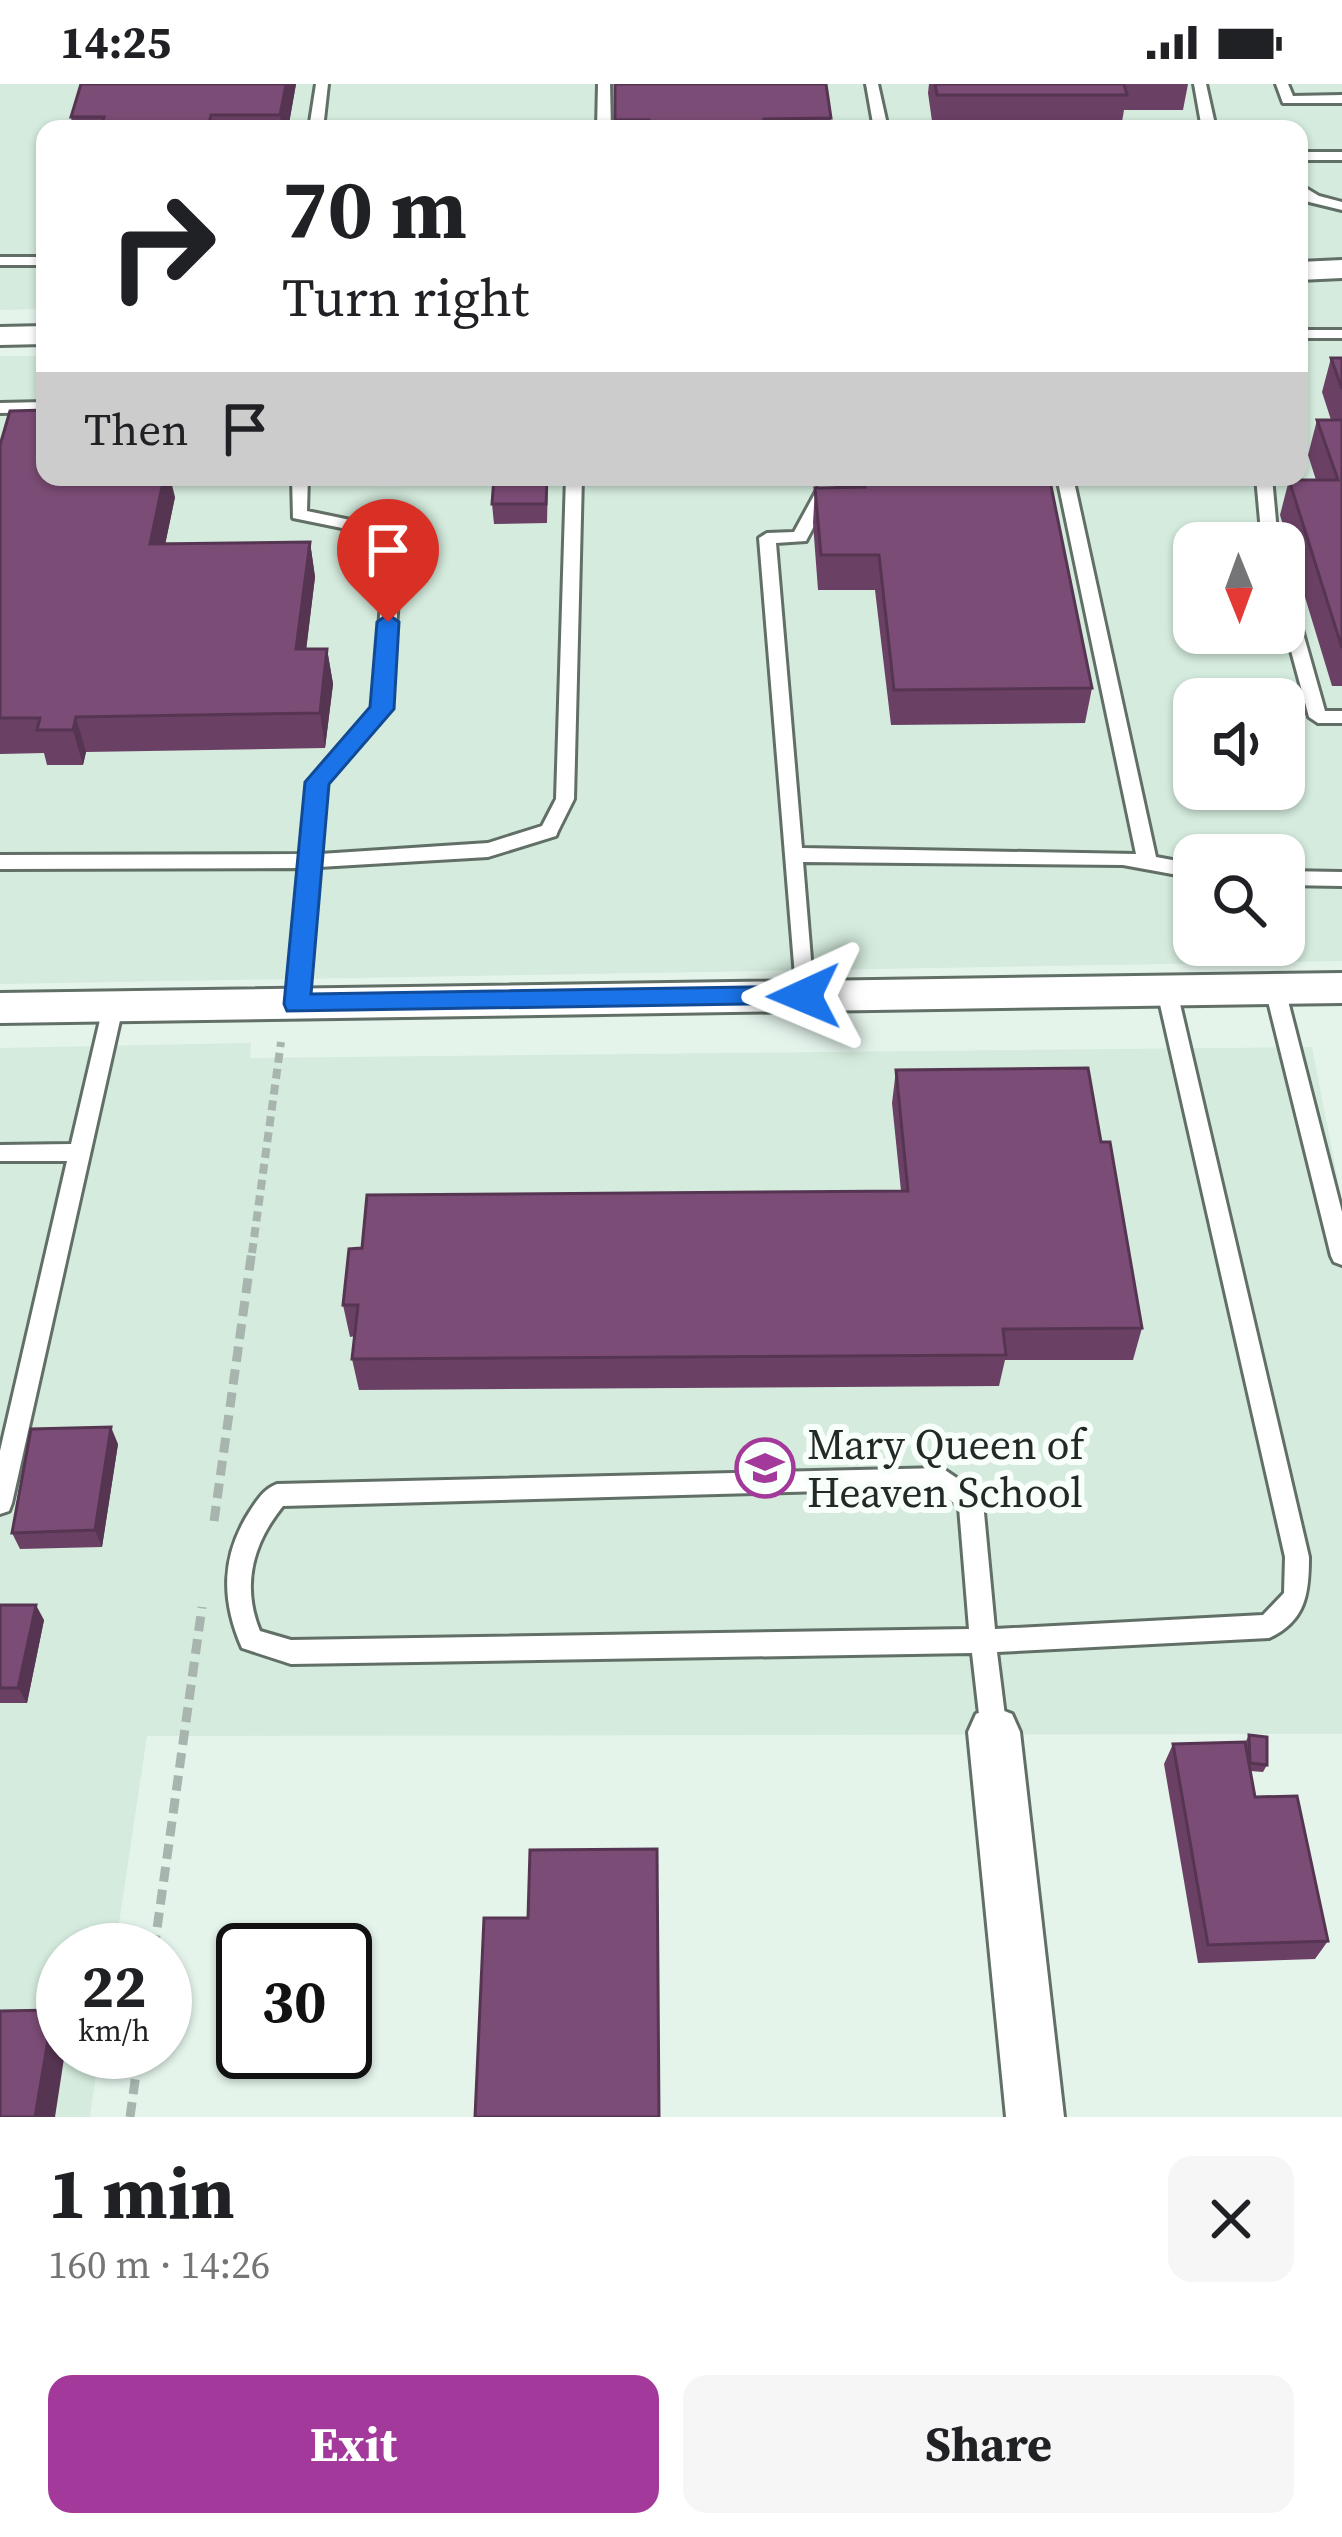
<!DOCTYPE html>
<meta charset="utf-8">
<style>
body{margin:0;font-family:"Source Serif 4",serif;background:#f6f6f6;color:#202124;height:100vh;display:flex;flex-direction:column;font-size:45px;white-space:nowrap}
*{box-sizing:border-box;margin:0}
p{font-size:39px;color:#757577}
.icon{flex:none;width:66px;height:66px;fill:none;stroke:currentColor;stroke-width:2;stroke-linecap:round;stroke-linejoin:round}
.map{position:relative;height:2033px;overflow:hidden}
.panel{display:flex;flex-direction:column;background:#fff;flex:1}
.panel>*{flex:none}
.banner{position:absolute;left:36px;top:36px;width:1272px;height:366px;border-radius:24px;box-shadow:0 3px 9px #0004;background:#fff;color:#202124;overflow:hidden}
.needle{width:78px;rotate:179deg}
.tools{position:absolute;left:1173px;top:438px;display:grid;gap:24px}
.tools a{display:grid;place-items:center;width:132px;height:132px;border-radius:24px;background:#fff;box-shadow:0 3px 9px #0004;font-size:60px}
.speed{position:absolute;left:36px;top:1839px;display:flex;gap:24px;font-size:60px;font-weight:700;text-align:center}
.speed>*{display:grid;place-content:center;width:156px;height:156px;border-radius:50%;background:#fff;box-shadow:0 3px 9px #0004;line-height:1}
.speed small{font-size:30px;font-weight:400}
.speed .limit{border:6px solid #111;border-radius:18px;background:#fff;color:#111}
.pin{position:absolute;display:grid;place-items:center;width:102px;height:102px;color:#fff;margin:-123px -51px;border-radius:50% 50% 50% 0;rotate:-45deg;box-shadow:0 0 12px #0007}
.pin .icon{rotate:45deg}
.me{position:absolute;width:132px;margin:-66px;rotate:269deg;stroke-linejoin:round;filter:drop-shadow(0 0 9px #0008)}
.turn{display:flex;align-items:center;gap:42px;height:252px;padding:0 48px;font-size:54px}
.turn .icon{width:156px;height:156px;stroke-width:2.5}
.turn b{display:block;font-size:84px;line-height:102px}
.then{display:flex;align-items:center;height:114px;padding:0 48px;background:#0003;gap:24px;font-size:45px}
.round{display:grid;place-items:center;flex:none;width:126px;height:126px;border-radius:24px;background:#f6f6f6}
.overview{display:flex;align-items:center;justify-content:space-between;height:204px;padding:0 48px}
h1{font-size:72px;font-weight:700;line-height:90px}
.action{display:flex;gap:24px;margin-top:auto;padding:24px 48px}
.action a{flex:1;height:138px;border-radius:24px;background:#a3399a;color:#fff;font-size:48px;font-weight:700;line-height:138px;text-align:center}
.action a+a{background:#f6f6f6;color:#202124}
.status{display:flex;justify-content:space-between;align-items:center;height:84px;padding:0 60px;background:#fff;direction:ltr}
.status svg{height:33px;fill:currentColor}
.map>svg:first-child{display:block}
</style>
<div class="status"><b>14:25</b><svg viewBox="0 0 49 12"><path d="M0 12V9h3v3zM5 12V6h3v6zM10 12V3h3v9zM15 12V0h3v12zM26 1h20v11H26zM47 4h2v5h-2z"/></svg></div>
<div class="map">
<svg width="1342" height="2033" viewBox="0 0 1342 2033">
<rect width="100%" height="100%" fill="#e4f4eb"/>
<path fill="#d4ebdd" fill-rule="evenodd" d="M0,0H1342V877L0,900V272H45V393H1299V45H45V225L0,226ZM1194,459H1284V549H1194ZM1194,615H1284V705H1194ZM1194,771H1284V861H1194Z
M251,959L250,974L1312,963L1342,1118V1650L147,1652L115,1866H63V1968H99L90,2033H0V964Z"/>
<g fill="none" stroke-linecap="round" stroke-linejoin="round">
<g stroke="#616f66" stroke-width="6">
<path id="lane" d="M316,0H328L323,45H309Z
M598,0H610L611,45H597Z
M866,0H878L888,45H874Z
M1194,0H1206L1216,45H1202Z
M1276,0H1288L1293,12L1342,11V19H1283Z
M1299,68H1342V76H1299Z
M1299,100L1319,112L1342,118V126L1309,118L1299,111Z
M0,173H45V181H0Z
M1299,246H1342V254H1299Z
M45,318V328L0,329V319Z
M292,393H308L307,427L394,445L402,450L391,625L326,700L320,770L488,759L542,742L556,715L566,393H582L574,715L558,747L556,752L488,773L319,783L307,920L297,928L287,920L300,784L0,785V771L301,770L308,698L373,624L386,453L293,434Z
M824,393H840L806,457L776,459L802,764L1136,770L1057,393H1073L1156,773L1194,780V794L1123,781L803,778L814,912L811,917H797L759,454L767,449L794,448Z
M1256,393H1272L1278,459H1262Z
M1284,505L1292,510L1325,627H1342V639H1318L1309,633L1284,541Z
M1284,787L1342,788V802L1284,801Z
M1275,898L1285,905L1342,1128V1181L1334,1178L1331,1172L1265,905Z
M1167,899L1177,907L1309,1473C1309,1509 1306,1537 1269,1554L997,1568L1007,1648L1003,1657L994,1660L985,1657L981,1648L972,1569L291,1580L242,1564C221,1516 221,1472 250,1427C258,1415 264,1405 277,1400L942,1384L980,1410L983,1418L995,1545L1263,1531L1284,1509L1285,1473L1157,907ZM897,1405L937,1406L959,1423L969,1545L291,1556L260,1547C241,1501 253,1459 283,1422Z
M113,915L123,923L12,1419L9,1427L0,1430V1367L67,1077H0V1061L71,1060L103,923Z"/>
</g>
<g stroke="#616f66" stroke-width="6">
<path id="street" d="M1342,176V194L1299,196V178Z
M45,242V260L0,261V243Z
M1342,889V919L0,939V909Z
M994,1623L1012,1630L1020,1648L1064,2033H1006L968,1648L976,1630Z"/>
</g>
<path stroke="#a8b5ae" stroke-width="8" stroke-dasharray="10 6" stroke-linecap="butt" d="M252,1169L281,958"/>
<path stroke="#a8b5ae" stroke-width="9" stroke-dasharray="15 8" stroke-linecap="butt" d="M214,1437L252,1166
M154,1866L202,1523
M130,2033L139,1968"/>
<use href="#lane" fill="#fff" fill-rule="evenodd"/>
<use href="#street" fill="#fff" fill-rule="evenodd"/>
</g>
<path fill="#6a4165" d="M296,0L288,45H73L71,33Z
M615,0L831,34L830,45H615Z
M929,0H1188L1183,26H1124L1121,44H933L928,9Z
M1331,274H1342V602H1332L1280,431L1289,396H1316L1308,371L1317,336H1331L1322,308Z
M0,361L175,413L165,460L310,458L315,493L306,565H327L333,600L325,664L86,668L83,681H47L44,669L0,670Z
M548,393L547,439L494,440L492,420Z
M815,404L1092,604L1085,639L891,641L875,506H818L813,439Z
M896,986L1101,1058L1142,1244L1133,1276H1005L999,1302L359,1306L352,1275L355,1252L350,1253L343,1221L362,1164L901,1107L892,1019Z
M118,1360L102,1463L20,1465L12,1449Z
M0,1521L44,1536L27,1619H0Z
M1249,1651L1267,1681L1263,1688L1250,1687L1255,1713L1328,1857L1315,1875L1198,1879L1164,1680L1173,1660L1245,1659Z"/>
<path fill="#563552" d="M286,0H296L288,45H282L280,31Z
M162,393H170L175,413L158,495L150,460Z
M310,458L315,493L302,600L296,565Z
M327,565L333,600L325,664L320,629Z
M76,633L86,668L83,681L73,646Z
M111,1343L118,1360L102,1463L95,1446Z
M36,1521L44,1536L27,1619L18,1604Z
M53,1926L63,1940V1968H65L55,2033H35Z"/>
<path fill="#7b4c75" stroke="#563552" stroke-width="3" d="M81,0H286L280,31H211L208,45H101L104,33H71Z
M615,0H826L831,34L764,35L765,45H649V36H615Z
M935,0H1124L1127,11H937Z
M1331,274H1342V305Z
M45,326V393H164L150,460L310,458L296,565H327L320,629L76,633L73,646H37L40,634H0V361L10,327Z
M1317,336H1342V564L1289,396H1338Z
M494,393H547L546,420H492Z
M1050,397L1092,604L894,606L879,471H821L815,404L865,403L864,399Z
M1088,984L1101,1058H1110L1142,1244L1003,1245L1006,1271L352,1275L358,1221H343L349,1165L362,1164L367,1111L908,1107L896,986Z
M111,1343L95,1446L12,1449L31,1345Z
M0,1521H36L18,1604H0Z
M1249,1651L1267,1653V1681L1250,1679Z
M1245,1658L1255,1713L1297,1712L1328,1857L1208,1861L1173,1660Z
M657,1765L659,2033H475L484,1834H528L530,1766Z
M53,1926L35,2033H0V1927Z"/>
<path fill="#1a73e8" stroke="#114b97" stroke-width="3" d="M388,530L399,538L394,625L329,700L311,910L804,902L813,905L817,912L813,919L287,927L284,920L305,698L370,623L377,538Z"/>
<defs>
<g id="school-ring" transform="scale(3)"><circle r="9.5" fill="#f8fffb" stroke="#a3399a" stroke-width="1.5"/><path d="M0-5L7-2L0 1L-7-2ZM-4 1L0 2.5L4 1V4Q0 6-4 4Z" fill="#a3399a"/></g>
</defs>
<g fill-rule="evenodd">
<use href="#school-ring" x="765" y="1384"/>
</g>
<g text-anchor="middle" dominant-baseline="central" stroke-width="12" stroke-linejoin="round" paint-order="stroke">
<g font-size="42" fill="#232926" stroke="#f8fffb" text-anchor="start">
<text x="807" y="1360">Mary Queen of<tspan x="807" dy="48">Heaven School</tspan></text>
</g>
</g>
</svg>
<div class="tools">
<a><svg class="needle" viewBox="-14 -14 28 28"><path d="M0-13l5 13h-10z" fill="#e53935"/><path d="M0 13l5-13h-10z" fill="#757577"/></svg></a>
<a><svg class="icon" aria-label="sound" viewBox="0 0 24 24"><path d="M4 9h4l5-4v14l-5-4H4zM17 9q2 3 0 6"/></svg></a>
<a><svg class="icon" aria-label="search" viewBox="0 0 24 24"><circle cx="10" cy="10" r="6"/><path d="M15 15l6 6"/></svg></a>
</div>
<div class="speed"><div>22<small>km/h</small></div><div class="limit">30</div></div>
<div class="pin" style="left:388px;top:538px;background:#d93025"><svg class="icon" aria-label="arrive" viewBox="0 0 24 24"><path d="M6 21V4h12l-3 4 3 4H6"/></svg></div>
<svg class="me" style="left:804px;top:912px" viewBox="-20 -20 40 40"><path d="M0-17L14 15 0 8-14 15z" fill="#1a73e8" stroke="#fff" stroke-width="4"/></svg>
<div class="banner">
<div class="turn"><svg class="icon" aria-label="right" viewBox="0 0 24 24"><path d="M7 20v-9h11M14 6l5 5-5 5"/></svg><div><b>70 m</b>Turn right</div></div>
<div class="then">Then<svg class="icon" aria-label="arrive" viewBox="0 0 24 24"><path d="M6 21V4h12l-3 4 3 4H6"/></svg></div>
</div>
</div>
<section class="panel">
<div class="overview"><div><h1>1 min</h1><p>160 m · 14:26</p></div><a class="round"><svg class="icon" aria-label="close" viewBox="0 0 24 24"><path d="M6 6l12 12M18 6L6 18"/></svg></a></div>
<div class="action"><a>Exit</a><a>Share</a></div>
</section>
